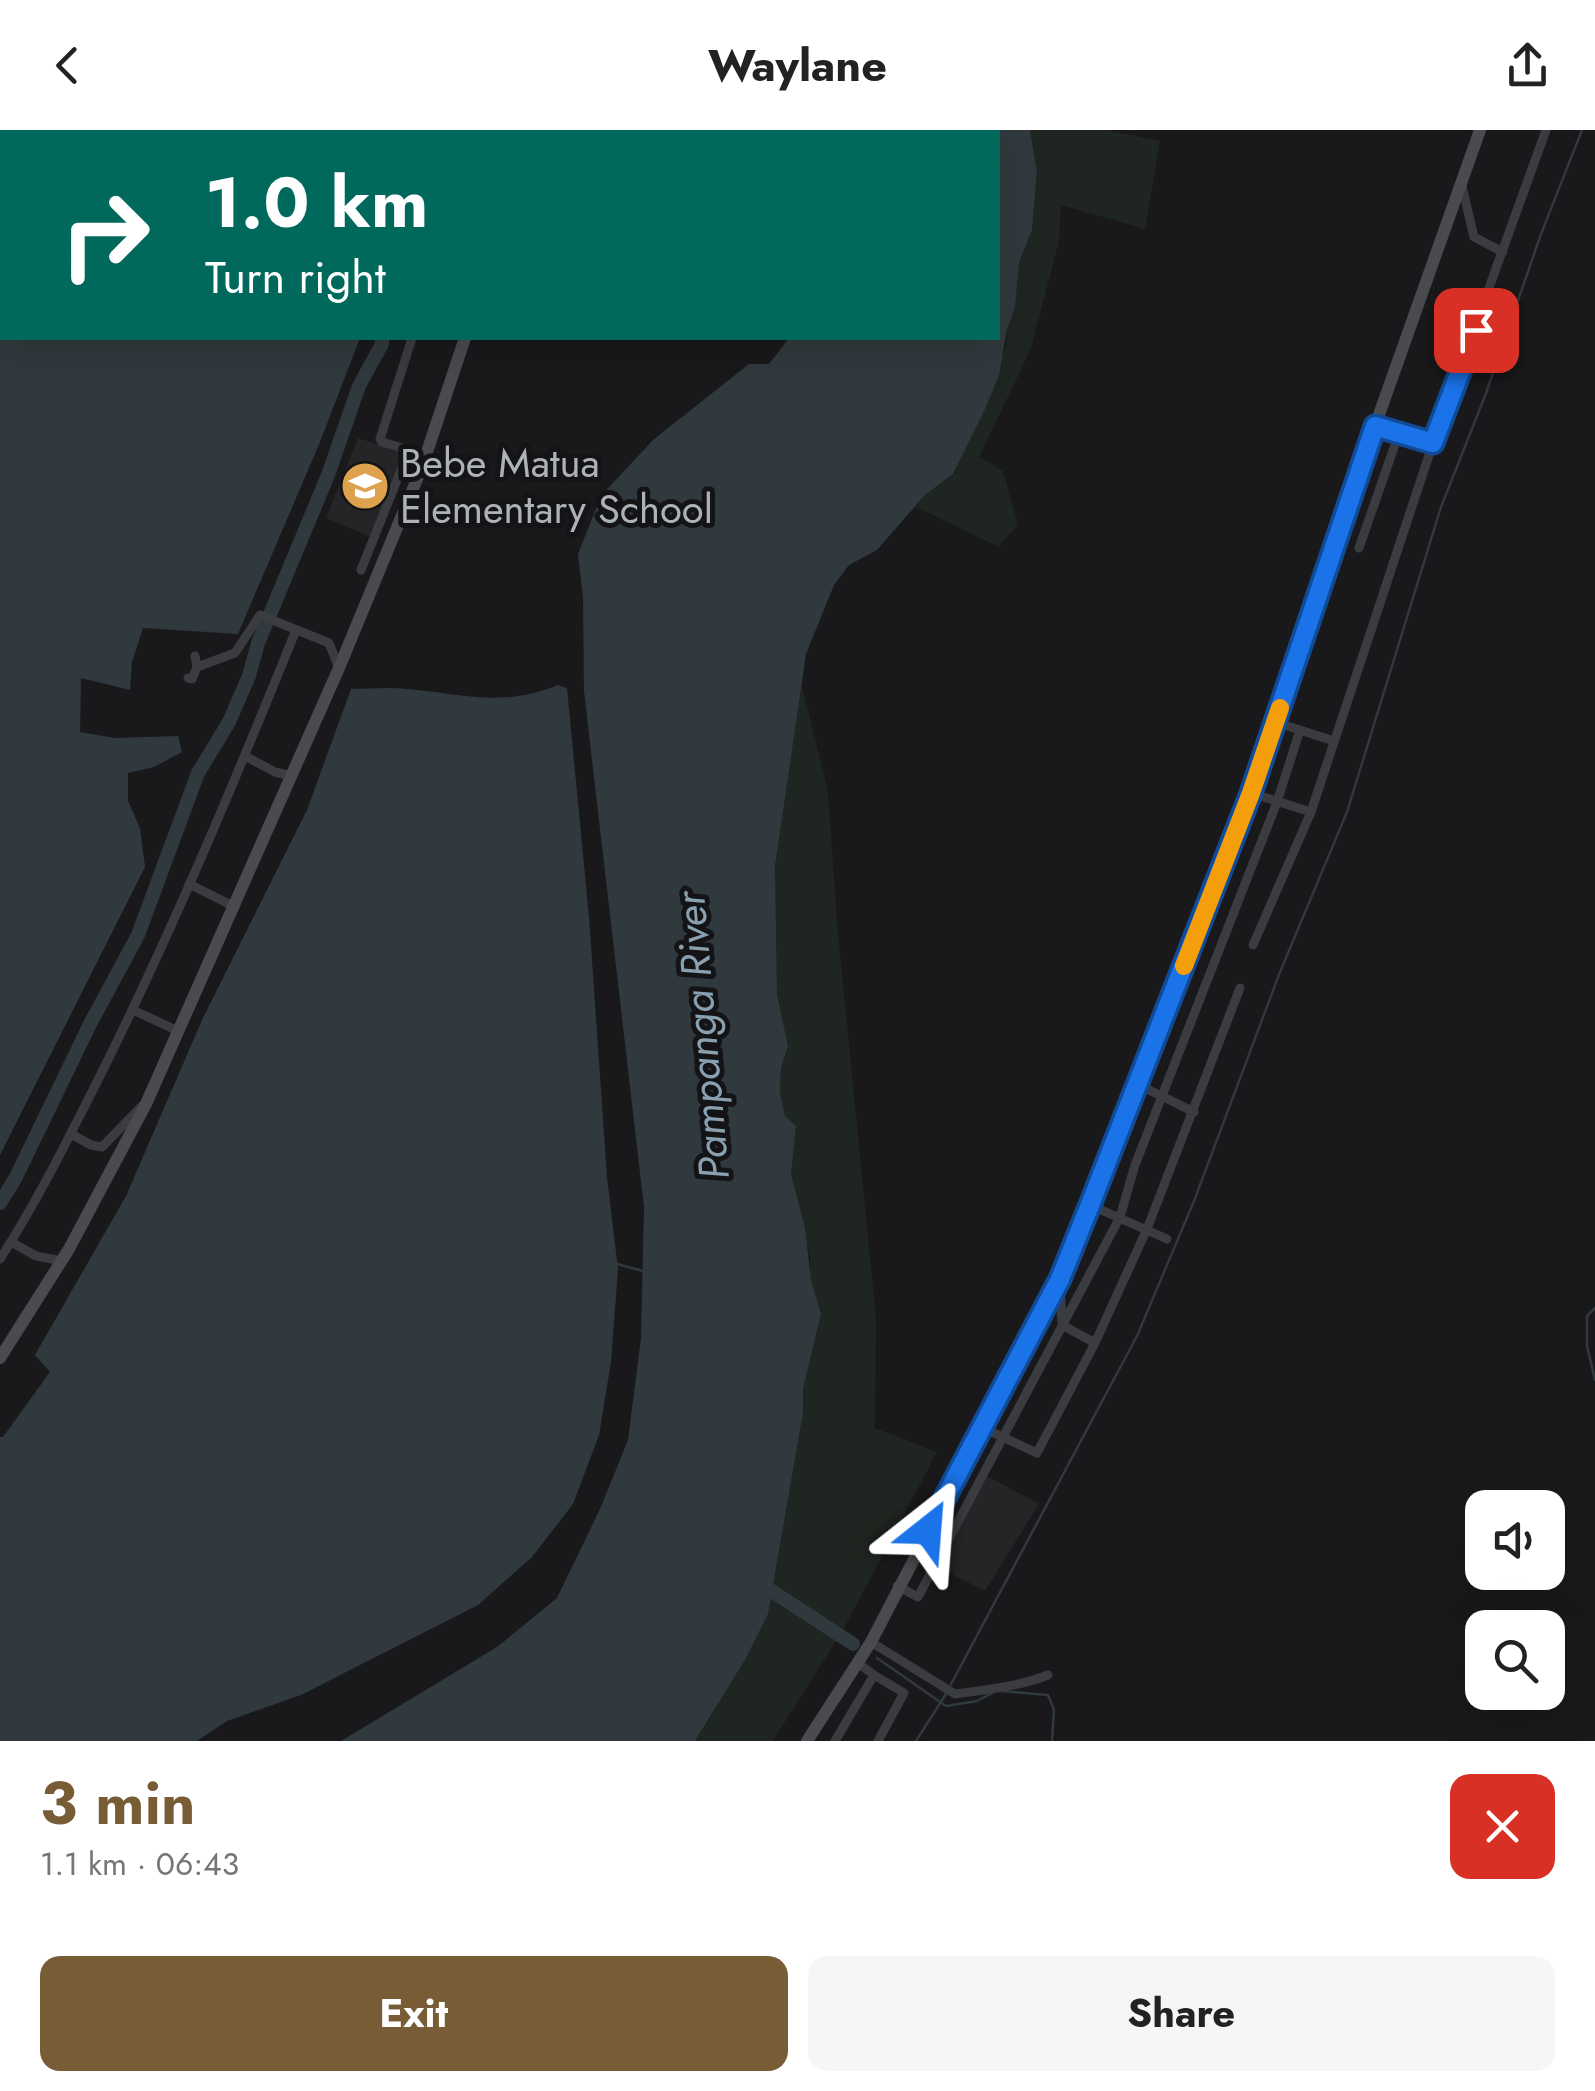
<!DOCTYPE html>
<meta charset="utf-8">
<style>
body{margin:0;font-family:Jost,sans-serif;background:#f6f6f6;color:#222;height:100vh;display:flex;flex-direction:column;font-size:38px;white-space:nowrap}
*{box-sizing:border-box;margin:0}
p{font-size:32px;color:#767676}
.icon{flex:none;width:55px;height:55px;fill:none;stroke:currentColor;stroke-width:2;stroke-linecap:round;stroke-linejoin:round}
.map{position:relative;height:1611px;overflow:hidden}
.details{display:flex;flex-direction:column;background:#fff;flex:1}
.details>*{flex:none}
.banner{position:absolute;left:0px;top:0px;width:1000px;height:210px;box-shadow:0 10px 40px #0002;background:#00695c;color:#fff;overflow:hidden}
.tools{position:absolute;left:1465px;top:1360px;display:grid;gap:20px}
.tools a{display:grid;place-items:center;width:100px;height:100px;border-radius:20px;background:#fff;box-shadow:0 10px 40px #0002;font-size:50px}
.pin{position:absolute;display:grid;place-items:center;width:85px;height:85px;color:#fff;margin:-42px;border-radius:20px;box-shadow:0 5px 15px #0006}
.me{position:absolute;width:110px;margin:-55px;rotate:28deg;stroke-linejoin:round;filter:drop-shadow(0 0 8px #0008)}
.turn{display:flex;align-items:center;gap:35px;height:210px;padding:0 40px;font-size:45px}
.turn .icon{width:130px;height:130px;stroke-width:2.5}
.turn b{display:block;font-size:70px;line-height:85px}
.round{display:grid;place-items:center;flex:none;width:105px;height:105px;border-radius:20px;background:#f6f6f6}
.summary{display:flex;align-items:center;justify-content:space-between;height:170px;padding:0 40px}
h1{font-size:60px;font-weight:700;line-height:75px;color:#775c36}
.action{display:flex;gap:20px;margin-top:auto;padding:20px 40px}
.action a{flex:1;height:115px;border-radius:20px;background:#775c36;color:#fff;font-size:40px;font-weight:700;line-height:115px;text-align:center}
.action a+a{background:#f6f6f6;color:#222}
header{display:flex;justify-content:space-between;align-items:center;height:130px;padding:0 40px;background:#fff;font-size:45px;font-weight:700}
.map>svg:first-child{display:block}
</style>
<header><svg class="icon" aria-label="back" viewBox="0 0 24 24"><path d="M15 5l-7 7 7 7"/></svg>Waylane<svg class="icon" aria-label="share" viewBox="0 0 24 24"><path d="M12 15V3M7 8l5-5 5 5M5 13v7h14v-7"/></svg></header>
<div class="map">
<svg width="1595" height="1611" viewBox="0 0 1595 1611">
<rect width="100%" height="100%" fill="#19191b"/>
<path fill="#252528" d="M358,308L404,323L371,407L326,388Z
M987,1346L1039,1374L985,1461L938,1437Z"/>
<path fill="#1f2520" d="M1030,0H1106L1160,11L1145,99L1061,75L1059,111L1031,219L979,327L1003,341L1018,394L999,417L916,377L925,365L954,344L1006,216L1007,199L1015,178L1019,133L1032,100L1037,42Z
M801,552L828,661L837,792L876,1189L875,1298L937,1322L843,1500L773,1611H695L745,1530L768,1484L803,1283V1259L821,1184L810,1150V1128L791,1044L796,996L785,986L780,962L781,938L788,916L777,864L775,736Z"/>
<path fill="#30393d" d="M0,0H423L2,2V208H360L320,312L238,504L143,498L132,532L130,560L81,548L80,602L115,608L178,606L182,622L154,637L128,643V671L140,698L145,737L0,1025Z
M890,0H1030L1037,42L1032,100L1019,133L1015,178L1007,199L999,245L986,277L953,344L925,365L877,420L849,435L834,455L806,524L775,736L777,864L788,916L781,938L780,962L785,986L796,996L791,1044L805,1098L811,1150L821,1184L803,1259V1283L768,1484L745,1530L695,1611H341L497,1517L557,1468L600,1379L628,1310L641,1208L644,1077L584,561L583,467L578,424L601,366L653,310L749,234H769L789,208H998V2H890Z
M558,555L567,558L589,787L607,1047L618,1139L611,1232L599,1305L573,1374L532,1427L478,1475L301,1565L227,1591L197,1611H0V1307H3L50,1242L35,1225L126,1066L202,890L307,680L351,559C370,559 389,557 407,559C464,564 502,578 558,555Z"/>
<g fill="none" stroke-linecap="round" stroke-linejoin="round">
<path stroke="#30393d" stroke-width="2.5" d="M617,1134L643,1141
M1595,1178L1587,1186V1216L1595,1250
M877,1528L946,1576L977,1571L994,1562
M950,1556L1137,1206L1194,1071L1280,842L1347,682L1441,377L1485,266L1541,104L1582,0
M1002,1561L1048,1565L1054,1580L1052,1611
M916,1611L946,1564"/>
<path stroke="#30393d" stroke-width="14" d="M0,1073L15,1049L90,894L138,805L198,643L229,592L249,546L258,513L328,345L359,256L382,214V208
M758,1452L853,1514"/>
<path stroke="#3a3c3f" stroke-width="9" d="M475,2L476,0
M1461,52L1474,107L1503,122
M412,208L380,309L382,312L409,320L422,337
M1375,296L1433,313
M1359,418L1399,303
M361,440L409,320
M195,526L197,537L235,523L260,485L329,513L339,538
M188,548L192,549L197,537
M1275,592L1334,611
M245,626L275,642L292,646
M1251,663L1311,682
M189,754L233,776
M1253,815L1311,682L1433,313L1546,0
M133,880L178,901
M1137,954L1194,982
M71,1004L91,1015L102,1017L143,975
M1090,1075L1167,1109
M11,1112L36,1126L62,1131
M0,1129C37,1072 68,1009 99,948C172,802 235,651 296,500
M1060,1152L1062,1195L1095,1213
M981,1297L1037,1323L1095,1213L1147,1099L1240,858
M897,1456L918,1467L1120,1087L1135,1035L1277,672L1300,600
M871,1512L955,1564C984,1560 1021,1556 1048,1545
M874,1545L904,1563L878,1611
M835,1611L874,1545L858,1533"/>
<path stroke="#494b4f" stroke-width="12" d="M530,2L531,0
M0,1228L69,1119L146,974L339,538L422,337L465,208
M807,1611L871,1512L1060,1149L1251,663L1375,296L1480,0"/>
</g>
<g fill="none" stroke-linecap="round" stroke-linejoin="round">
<g stroke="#114b97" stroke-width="25">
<path id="route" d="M928,1400L1060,1149L1090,1075L1251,663L1375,296L1433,313L1476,200"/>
</g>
<use href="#route" stroke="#1a73e8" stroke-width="18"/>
<path stroke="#f59e0b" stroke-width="18" d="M1184,836L1251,663L1280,578"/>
</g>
<defs>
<g id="school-disc" transform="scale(2.5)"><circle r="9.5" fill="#dea24e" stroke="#141416"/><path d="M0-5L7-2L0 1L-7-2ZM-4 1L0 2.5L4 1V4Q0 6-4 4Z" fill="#fff"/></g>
</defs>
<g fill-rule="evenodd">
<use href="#school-disc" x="365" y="356"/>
</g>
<g text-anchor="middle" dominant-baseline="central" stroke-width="10" stroke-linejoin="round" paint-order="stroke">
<g font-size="40" fill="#adb2b9" stroke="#141416" text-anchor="start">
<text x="400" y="333">Bebe Matua<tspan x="400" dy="46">Elementary School</tspan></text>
</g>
<g font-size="42" font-style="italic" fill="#88a0b0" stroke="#141416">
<text transform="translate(702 906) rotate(-95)">Pampanga River</text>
</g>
</g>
</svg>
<div class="tools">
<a><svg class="icon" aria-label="sound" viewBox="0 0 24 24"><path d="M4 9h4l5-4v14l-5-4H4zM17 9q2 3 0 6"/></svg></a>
<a><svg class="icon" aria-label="search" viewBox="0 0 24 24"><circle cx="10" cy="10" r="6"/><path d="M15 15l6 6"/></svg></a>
</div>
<div class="pin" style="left:1476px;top:200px;background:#d93025"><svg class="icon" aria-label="arrive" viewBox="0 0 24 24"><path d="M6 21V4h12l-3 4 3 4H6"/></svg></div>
<svg class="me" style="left:928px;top:1400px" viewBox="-20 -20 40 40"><path d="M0-17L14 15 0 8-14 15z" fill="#1a73e8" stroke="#fff" stroke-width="4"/></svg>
<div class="banner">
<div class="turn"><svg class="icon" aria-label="right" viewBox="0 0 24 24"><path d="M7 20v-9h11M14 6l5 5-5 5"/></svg><div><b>1.0 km</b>Turn right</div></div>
</div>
</div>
<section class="details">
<div class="summary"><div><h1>3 min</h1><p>1.1 km · 06:43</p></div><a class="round" style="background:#d93025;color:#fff"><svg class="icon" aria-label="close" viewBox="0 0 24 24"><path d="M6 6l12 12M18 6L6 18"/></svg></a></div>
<div class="action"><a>Exit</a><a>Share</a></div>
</section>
